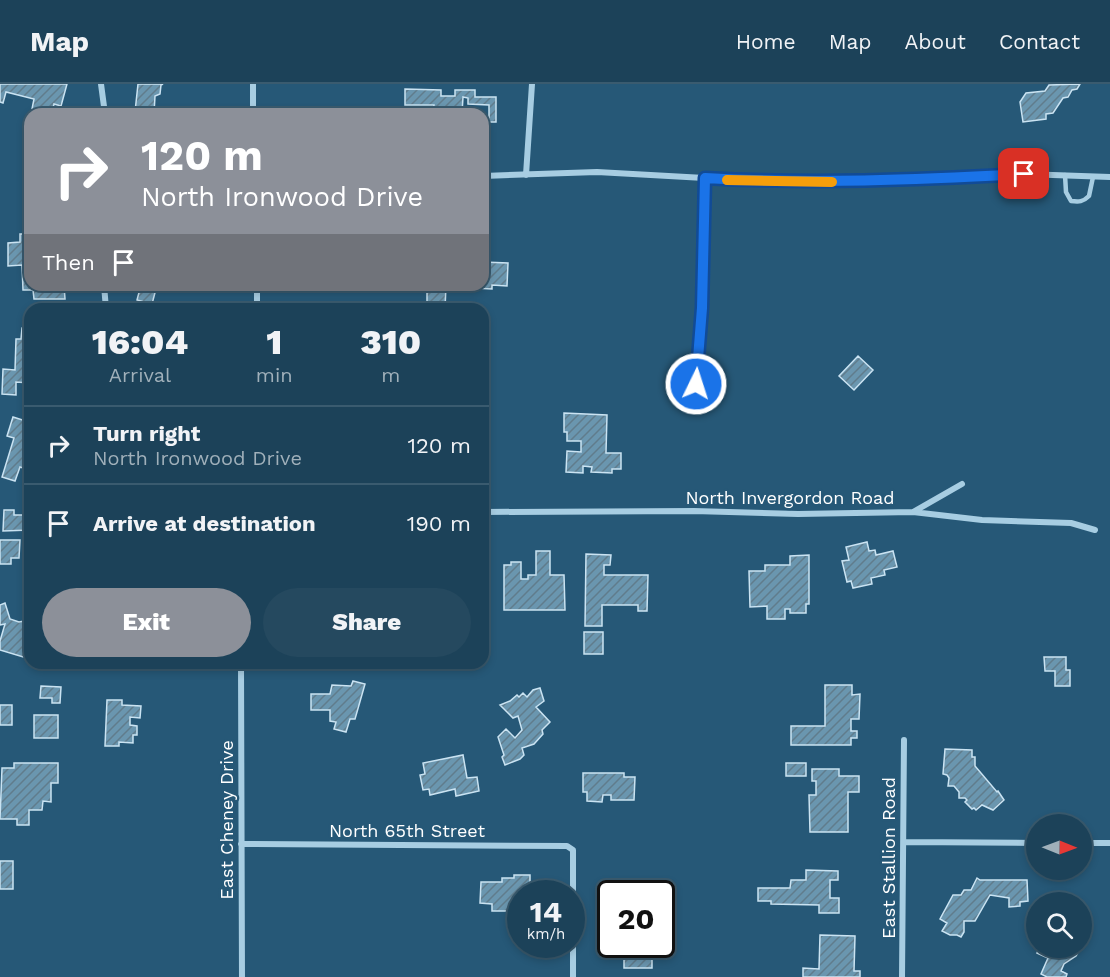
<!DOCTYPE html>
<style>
body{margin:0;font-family:"Work Sans",sans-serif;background:#25495f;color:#f1f3f6;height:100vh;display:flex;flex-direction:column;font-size:22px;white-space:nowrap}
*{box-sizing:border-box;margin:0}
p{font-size:20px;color:#a0b0ba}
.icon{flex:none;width:33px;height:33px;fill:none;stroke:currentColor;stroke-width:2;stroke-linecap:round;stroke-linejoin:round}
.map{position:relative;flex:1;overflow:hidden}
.panel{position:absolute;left:24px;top:219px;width:465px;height:366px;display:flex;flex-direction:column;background:#1c4259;border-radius:18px;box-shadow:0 3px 9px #0003,0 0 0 2px #3a5b6f}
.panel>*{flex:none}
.top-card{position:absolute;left:24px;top:24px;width:465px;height:183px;border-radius:18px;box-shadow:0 3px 9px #0003,0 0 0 2px #3a5b6f;background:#8c9099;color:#fff;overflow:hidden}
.needle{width:39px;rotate:91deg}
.controls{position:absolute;left:1026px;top:730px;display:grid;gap:12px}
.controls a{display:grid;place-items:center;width:66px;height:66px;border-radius:50%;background:#1c4259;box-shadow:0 3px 9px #0003,0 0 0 2px #3a5b6f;font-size:30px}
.speed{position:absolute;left:507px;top:796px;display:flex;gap:12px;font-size:30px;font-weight:700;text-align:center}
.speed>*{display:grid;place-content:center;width:78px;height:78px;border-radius:50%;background:#1c4259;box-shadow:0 3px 9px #0003,0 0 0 2px #3a5b6f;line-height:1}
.speed small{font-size:15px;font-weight:400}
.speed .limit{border:3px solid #111;border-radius:9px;background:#fff;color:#111}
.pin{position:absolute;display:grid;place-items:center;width:51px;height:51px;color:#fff;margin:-26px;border-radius:12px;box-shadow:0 3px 9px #0006}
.me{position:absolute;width:66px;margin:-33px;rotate:4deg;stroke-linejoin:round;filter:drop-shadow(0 0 4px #0008)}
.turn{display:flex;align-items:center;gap:21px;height:126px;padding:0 18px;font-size:27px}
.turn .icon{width:78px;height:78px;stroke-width:2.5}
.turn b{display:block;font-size:42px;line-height:51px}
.then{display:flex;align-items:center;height:57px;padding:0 18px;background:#0003;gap:12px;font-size:22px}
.eta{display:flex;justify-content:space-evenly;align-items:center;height:102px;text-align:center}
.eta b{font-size:36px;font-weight:800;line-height:42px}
.action{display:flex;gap:12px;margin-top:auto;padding:12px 18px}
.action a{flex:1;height:69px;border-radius:36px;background:#8c9099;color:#fff;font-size:24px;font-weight:800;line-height:69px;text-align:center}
.action a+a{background:#25495f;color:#f1f3f6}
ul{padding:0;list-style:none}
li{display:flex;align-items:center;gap:18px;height:78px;padding:0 18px;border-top:2px solid #3a5b6f}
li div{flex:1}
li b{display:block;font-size:22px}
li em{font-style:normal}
header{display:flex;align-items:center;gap:36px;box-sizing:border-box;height:84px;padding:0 30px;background:#1c4259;border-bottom:2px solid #3a5b6f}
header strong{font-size:28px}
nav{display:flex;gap:33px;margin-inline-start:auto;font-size:21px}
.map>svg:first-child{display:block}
</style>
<header>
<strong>Map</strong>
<nav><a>Home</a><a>Map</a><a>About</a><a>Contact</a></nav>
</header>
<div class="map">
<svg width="1110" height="893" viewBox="0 0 1110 893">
<defs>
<pattern id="building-hatch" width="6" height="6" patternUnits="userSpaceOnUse" patternTransform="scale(1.5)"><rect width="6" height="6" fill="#6a96af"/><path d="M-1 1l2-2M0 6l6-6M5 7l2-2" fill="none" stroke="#607c8c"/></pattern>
</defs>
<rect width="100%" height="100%" fill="#265877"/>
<path fill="url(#building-hatch)" stroke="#cae3f2" stroke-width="1.5" d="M0,0H67L61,22L54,20L52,30H31L34,15L6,8L3,19L0,18Z
M138,0H163L161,1L160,10L155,12L154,30L135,28Z
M1080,0L1077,5L1072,6L1068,13L1063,14L1053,29L1046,30V35L1023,38L1020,18L1026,9L1045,7L1049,1Z
M405,5L441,6V12H455V6H475V13H496V38H489V21L468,20V14L463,13L462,30H433L434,21H405Z
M20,150H30V201H64L65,215H34L33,206H23L22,181L8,182V159L20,158Z
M483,178L508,179L507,202L492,201V205L453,203V201H483Z
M141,201H157L152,220L137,216Z
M427,201H446L445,225H427Z
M29,240L30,299L16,298V311L2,310L3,285L15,286L16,255H21L22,244L29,245Z
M858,272L873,286L854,306L839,292Z
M564,329L607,331L606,369H621V385H612V389L591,388L592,383L583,382V389L566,388L567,367L581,368V357H567V348H564Z
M13,333L29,338L28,343L30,344V396L27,395L30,386L20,383L15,397L2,393L14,354L7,352Z
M4,426H14V431H30V446L3,447Z
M0,456H20L19,474H11V480H0Z
M867,458L869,467L875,466L876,471L893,467L897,483L884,486L885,491L871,494L872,500L853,504L851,497L847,498L842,477L849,476L846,463Z
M536,467H550V491H564L565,526H504V481H511V478H521V495H528V491H536Z
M586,470L611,471L610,481H604V491H648L647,527H638V521H602V542H585Z
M809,471V520H806V529H790V525H785V535H767V522L750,523L749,487H765V481H790V472Z
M5,519L10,535L19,538L30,536V575L0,566V557L5,540L0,541V521Z
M584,548H603V570H584Z
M1044,573H1066V586H1070V602H1055V587H1045Z
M353,597L365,600L355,635H350L346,648L334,645L336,638L330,637V626H311V610H330L332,601L351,602Z
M825,601H852V611L860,610L859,635H851V647H857V654H851V661H791V642H825Z
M41,602L61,603L60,619H52V614H40Z
M540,604L544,617L536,623L550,638L542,646L543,650L534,660L522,664L524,671L520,675L505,681L502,673L504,671L498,653L506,645L515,654L522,646L518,632L513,634L500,621L510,617L517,611L519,613L523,609L527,613L533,606Z
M107,616H122V621L141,622L140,634L130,633V641L137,642V651H133V659L119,658V662H105Z
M0,621H12V641H0Z
M34,631H58V654H34Z
M945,665L972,666V673H975V682L997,708L998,707L1004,716L993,726L982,721L976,726L974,724L972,725L965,718L967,716L965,714H959V708L954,702H948L949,694L947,691L943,690Z
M463,671L467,694L477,693L479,707L456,712L455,705L430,711L429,705L423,706L420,691L425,690L423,679Z
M14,679H58V699H51V718L43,717L42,726H29V741H17V735H0L2,684H14Z
M786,679H806V692H786Z
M812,685H839V692H859V708H848V748H810L809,711H816V697H812Z
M583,689H624V693H635L634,716H611V711H603L602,718L587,717V708H583Z
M0,777H13V805H0Z
M806,786L838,787V796H830V814H839V829H819V821L771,820V817H758V804H790L791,796H806Z
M514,791H530V800H540V810H520V827H492V820L480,819L481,798H502V794H514Z
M977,794L980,796H1027L1028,817L1020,818V822L1009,823V814L990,811L975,837H964V848L961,853L957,851H950L942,847L947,839L940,835L953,811H961L964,806H971Z
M607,822H610V861H662V851H666V875H652V884H624V871H607Z
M820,851L855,852L854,887H860V893H803V884L819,885Z
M1039,864H1076L1079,867L1076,872L1064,880L1061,887L1067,890L1066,893H1047L1041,890L1048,874L1037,869Z"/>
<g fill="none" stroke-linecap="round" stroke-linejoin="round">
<path stroke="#a7cde2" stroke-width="4.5" d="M1065,91L1066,108L1071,117C1079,118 1083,118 1089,112L1093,93
M696,300L702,224L705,94"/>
<path stroke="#a7cde2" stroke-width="6" d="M101,0L105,30
M253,30V0
M526,91L532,0
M483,92L597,88L758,97L857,98L1024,90L1110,93
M104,201L106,225
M257,225V201
M483,428L694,427L798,430L913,428L982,436L1071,439L1095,446
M913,428L962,400
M241,579L242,893
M904,758L1036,759
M1082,759H1110
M241,760L567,762L573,766V893
M902,893L904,656"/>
</g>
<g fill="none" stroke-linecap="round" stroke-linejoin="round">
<g stroke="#114b97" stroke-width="15">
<path id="route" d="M696,300L702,224L705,94C811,100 917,96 1024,90"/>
</g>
<use href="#route" stroke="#1a73e8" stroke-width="10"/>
<path stroke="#f59e0b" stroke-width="10" d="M727,96L832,98"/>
</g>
<g text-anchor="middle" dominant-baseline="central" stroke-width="4.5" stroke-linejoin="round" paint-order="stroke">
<g font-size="18" fill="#fff" stroke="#265877">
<text x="790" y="413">North Invergordon Road</text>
<text transform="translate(226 736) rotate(-90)">East Cheney Drive</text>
<text x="407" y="746">North 65th Street</text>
<text transform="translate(888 774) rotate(-90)">East Stallion Road</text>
</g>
</g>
</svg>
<div class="controls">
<a><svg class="needle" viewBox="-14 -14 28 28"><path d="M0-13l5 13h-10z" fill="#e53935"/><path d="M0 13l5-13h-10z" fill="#a0b0ba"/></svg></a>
<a><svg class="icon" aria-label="search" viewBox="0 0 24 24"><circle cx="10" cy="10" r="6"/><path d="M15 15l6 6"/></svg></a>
</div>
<div class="speed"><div>14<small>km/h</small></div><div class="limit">20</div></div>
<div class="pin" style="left:1024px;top:90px;background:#d93025"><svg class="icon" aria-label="arrive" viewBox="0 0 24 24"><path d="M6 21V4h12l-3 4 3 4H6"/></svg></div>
<svg class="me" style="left:696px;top:300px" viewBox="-20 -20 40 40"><circle r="17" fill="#1a73e8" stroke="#fff" stroke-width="3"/><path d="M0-11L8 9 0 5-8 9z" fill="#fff"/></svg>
<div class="top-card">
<div class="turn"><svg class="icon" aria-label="right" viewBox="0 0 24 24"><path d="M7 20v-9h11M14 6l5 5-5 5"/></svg><div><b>120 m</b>North Ironwood Drive</div></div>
<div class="then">Then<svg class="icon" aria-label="arrive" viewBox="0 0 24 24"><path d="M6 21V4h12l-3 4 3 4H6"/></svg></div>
</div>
<section class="panel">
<div class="eta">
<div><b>16:04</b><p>Arrival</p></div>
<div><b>1</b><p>min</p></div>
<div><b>310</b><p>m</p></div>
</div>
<ul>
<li><svg class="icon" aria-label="right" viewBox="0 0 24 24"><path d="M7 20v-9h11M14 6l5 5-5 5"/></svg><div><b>Turn right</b><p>North Ironwood Drive</p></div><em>120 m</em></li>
<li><svg class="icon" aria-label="arrive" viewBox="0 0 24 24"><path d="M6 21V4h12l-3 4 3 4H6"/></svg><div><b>Arrive at destination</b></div><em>190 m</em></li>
</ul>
<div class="action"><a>Exit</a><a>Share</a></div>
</section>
</div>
